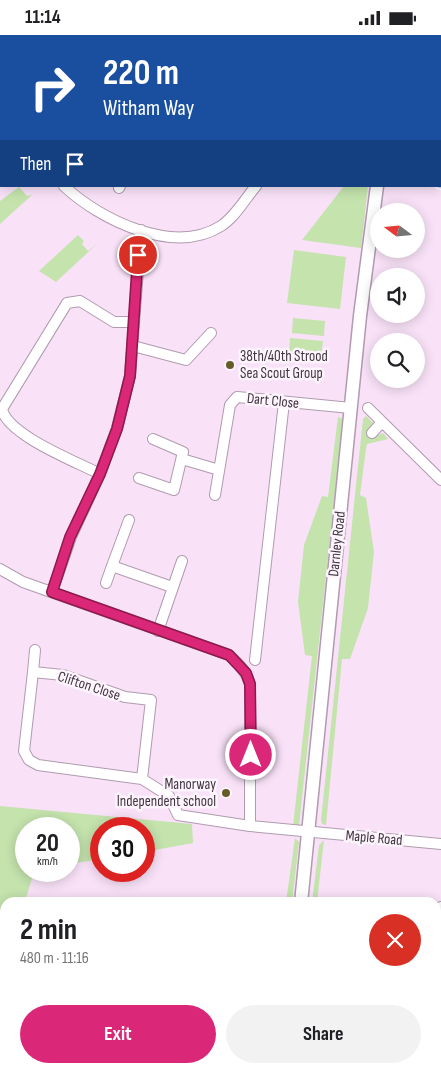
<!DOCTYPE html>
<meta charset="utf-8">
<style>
body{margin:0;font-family:"Sofia Sans Condensed",sans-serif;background:#f2f2f2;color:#202124;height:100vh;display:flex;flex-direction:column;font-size:19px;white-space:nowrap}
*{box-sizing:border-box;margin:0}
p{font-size:16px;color:#757577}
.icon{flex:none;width:28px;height:28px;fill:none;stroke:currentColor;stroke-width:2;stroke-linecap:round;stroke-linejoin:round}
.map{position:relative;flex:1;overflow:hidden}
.drawer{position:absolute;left:0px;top:862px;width:441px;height:176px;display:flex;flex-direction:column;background:#fff;border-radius:15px 15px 0 0;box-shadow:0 2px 12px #0003}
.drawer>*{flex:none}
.guide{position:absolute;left:0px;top:0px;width:441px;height:152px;box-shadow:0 2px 12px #0003;background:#1a4fa0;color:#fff;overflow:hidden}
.needle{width:32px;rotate:286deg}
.controls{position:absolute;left:370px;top:168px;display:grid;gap:10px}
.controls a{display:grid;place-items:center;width:55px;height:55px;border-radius:50%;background:#fff;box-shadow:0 2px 12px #0003;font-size:25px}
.speed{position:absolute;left:15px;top:782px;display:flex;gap:10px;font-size:25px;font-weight:700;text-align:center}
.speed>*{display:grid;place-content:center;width:65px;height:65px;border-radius:50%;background:#fff;box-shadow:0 2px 12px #0003;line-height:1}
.speed small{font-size:12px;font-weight:400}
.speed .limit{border:8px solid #d22;background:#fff;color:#111}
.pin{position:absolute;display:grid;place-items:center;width:42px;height:42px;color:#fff;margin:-21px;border:2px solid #fff;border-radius:50%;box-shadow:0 1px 5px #0007}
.me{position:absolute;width:55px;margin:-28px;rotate:0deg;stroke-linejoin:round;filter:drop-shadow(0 0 4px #0008)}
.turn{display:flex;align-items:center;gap:18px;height:105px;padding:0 20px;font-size:22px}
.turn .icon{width:65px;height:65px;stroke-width:2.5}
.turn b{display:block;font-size:35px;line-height:42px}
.then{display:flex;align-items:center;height:48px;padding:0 20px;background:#0003;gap:10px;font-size:19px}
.round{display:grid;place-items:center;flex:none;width:52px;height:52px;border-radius:26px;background:#f2f2f2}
.overview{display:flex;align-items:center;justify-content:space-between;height:85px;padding:0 20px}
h1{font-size:30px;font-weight:700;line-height:38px}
.primary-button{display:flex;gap:10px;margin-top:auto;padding:10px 20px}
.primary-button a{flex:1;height:58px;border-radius:30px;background:#db2777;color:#fff;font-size:20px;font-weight:700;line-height:58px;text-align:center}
.primary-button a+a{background:#f2f2f2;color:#202124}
.status{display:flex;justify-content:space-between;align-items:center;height:35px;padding:0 25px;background:#fff;direction:ltr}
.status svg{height:14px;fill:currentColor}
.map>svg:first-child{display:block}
</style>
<div class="status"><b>11:14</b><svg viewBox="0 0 49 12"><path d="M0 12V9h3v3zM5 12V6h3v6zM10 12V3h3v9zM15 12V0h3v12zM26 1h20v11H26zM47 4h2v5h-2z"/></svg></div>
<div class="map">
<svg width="441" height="1038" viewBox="0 0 441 1038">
<rect width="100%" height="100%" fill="#f9e2f8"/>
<path fill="#c4e3ad" d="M344,151H368L361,213L302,205Z
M19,152L27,161L32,160L0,189V166Z
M78,200L84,206L82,209L88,216L98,208L56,247L39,236Z
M294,215L346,222L340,274L287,268Z
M293,283L325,286L324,301L292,298Z
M290,303L323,306L321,321L289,318Z
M366,381L374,389L370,397L374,402L383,398L388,404L367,409L366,414L360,460L366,463L374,517L368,573L350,624H342L326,790L322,789L321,785L363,384Z
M338,382L343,384L299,791H293L312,621L305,620L298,567L304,510L322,461L328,462Z
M0,771L192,789L193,808L144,817V794H101V824L69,829V794H26V836H34L25,867L5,868V1034H61L62,1038H0Z
M295,803L299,807L292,867H286Z
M324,805L317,867H312L319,810Z"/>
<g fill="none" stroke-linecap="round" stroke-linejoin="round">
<g stroke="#b09baf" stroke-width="12">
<path id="minor" d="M248,0L249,1
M0,87L1,88
M64,151C100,185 174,221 221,191C235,182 245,164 256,151
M119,153L120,151
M133,311L186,325L211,298
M368,373L441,445
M372,398L382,387
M182,424L219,435
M100,439C77,427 7,400 2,374L67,268L80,266L114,287H134
M139,443L174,455L183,417L153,404
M215,460L230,370L237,362L351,373
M129,485L112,531L172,552
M0,534L23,547L229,620C239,629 246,636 250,649V791
M106,548L112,531
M52,557L71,502L100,439L117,393L130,341L141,195
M158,596L182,526
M255,625L284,367
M33,637L35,615
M142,744L151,665L125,662L63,640L33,637L24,716L29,725L38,730L142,744L169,761L178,780L250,791L441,809
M436,917L441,872
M436,1025L440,1038"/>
</g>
<g stroke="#b09baf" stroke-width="15">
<path id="tertiary" d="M301,868L360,281L377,151
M294,1034L295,1038"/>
</g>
<g stroke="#fff" stroke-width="18">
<path id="primary" d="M372,0L373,1
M440,9L441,8
M440,145L441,146"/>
</g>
<use href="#minor" stroke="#fff" stroke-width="10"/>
<use href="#tertiary" stroke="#fff" stroke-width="12"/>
<use href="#primary" stroke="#c8cdfb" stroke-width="15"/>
<path stroke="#534953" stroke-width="2.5" d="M343,0L344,1
M440,100L441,101"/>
</g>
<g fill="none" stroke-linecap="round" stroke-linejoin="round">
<g stroke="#8e194d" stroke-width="12">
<path id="route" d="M138,220L130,341L117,394L100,439L70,502L52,557L229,620L246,638L250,649L251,720"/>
</g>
<use href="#route" stroke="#db2777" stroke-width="9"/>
</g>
<g fill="#675c28" stroke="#fdf4fd" stroke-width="2">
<circle cx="230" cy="330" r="5"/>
<circle cx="226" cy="758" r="5"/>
</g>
<g text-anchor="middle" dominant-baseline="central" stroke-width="5" stroke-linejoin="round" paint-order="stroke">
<g font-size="15" fill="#3f363f" stroke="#fdf4fd" text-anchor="start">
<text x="240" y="321">38th/40th Strood<tspan x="240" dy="17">Sea Scout Group</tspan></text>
<text x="216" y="749" text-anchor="end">Manorway<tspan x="216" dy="17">Independent school</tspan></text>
</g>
<g font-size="15" fill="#3f363f" stroke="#fdf4fd">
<text transform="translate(273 366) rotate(6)">Dart Close</text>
<text transform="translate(337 509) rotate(-84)">Darnley Road</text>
<text transform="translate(89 651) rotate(18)">Clifton Close</text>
<text transform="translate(374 803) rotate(5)">Maple Road</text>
</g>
</g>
</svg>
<div class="controls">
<a><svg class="needle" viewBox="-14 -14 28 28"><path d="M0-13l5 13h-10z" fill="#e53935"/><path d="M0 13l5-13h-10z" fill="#757577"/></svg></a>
<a><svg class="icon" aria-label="sound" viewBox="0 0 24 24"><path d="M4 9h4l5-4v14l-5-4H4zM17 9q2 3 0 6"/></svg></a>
<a><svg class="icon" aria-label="search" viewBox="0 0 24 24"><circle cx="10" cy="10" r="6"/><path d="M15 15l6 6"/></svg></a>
</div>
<div class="speed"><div>20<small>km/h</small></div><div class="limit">30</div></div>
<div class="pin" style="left:138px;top:220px;background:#d93025"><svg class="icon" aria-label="arrive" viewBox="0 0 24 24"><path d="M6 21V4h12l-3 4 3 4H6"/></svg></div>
<svg class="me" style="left:251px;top:720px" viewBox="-20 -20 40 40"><circle r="17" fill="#db2777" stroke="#fff" stroke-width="3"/><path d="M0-11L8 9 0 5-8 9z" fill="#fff"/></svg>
<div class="guide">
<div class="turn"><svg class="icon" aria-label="right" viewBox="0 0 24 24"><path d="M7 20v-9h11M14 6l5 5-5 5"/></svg><div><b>220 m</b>Witham Way</div></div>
<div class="then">Then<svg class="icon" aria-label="arrive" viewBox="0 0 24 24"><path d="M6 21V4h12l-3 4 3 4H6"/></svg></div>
</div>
<section class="drawer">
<div class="overview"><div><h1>2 min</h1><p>480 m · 11:16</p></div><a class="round" style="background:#d93025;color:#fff"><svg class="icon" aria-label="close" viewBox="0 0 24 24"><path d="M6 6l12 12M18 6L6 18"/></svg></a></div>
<div class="primary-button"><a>Exit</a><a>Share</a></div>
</section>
</div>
